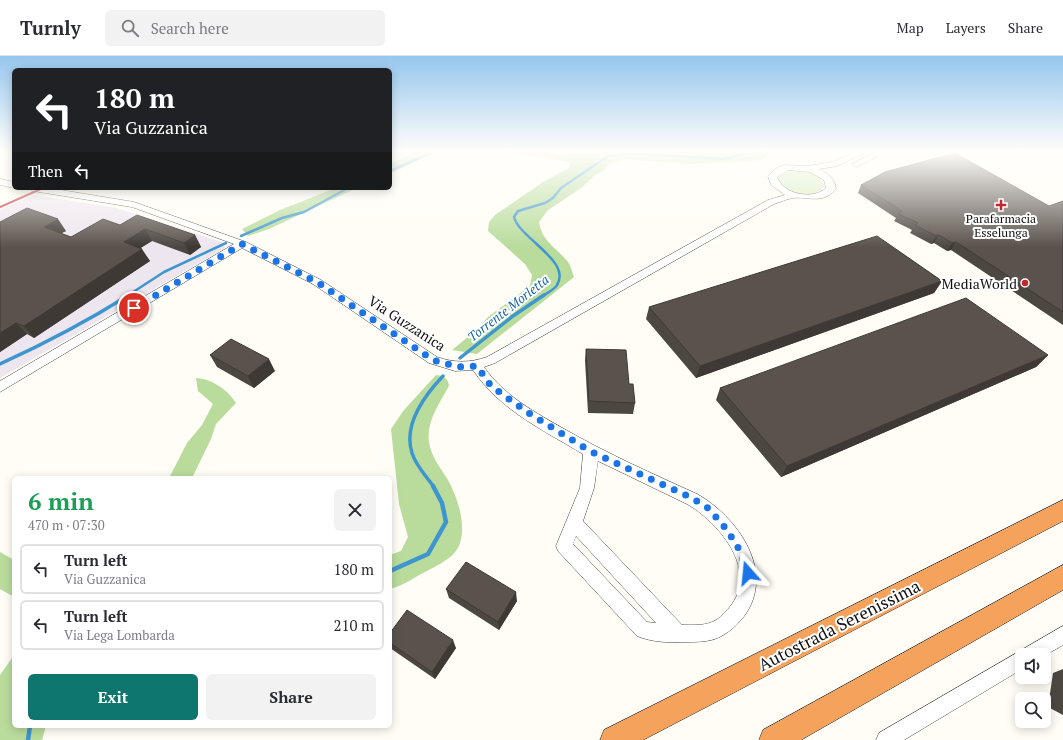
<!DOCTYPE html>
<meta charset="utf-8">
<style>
body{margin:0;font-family:"PT Serif",serif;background:#f2f2f3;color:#2b2b33;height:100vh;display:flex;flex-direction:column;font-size:15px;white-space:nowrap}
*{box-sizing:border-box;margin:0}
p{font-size:13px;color:#7c7c81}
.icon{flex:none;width:22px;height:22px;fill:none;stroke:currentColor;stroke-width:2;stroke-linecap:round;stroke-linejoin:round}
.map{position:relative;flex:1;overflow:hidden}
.drawer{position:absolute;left:12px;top:420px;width:380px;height:252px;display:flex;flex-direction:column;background:#fff;border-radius:6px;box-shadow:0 2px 10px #0003}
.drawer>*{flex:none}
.hud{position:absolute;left:12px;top:12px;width:380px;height:122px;border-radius:6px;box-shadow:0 2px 10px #0003;background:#202124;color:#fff;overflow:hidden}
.controls{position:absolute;left:1015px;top:592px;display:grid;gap:8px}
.controls a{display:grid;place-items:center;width:36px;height:36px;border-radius:6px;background:#fff;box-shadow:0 2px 10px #0003;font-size:20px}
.pin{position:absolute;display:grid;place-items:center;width:34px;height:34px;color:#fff;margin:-17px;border:2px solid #fff;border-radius:50%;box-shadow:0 1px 4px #0007}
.me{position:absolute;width:44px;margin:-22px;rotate:342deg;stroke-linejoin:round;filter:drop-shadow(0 0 3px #0008)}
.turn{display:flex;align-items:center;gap:14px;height:84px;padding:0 16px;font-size:18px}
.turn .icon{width:52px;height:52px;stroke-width:2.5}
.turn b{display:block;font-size:28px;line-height:34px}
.then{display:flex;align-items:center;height:38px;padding:0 16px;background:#0003;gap:8px;font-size:15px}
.round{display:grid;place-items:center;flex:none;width:42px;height:42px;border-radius:6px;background:#f2f2f3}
.summary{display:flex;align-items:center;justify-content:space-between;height:68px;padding:0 16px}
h1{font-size:24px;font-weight:700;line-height:30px;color:#1e9e55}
.primary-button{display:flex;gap:8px;margin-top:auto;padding:8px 16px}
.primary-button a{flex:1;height:46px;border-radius:6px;background:#0f766e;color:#fff;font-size:16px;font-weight:700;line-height:46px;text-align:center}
.primary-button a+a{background:#f2f2f3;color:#2b2b33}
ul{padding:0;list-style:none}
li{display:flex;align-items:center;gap:12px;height:50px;margin:0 8px 6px;padding:0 8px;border:2px solid #e1e1e2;border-radius:6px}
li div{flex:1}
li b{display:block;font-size:15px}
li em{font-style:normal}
header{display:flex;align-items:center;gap:24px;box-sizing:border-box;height:56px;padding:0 20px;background:#fff;border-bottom:1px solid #e1e1e2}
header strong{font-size:19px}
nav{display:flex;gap:22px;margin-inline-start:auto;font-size:14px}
.search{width:280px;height:36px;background:#f2f2f3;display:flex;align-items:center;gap:10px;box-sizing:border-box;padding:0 14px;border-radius:6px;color:#7c7c81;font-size:15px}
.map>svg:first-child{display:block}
</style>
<header>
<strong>Turnly</strong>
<div class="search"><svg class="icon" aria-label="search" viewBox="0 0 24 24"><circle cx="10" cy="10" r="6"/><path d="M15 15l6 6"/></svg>Search here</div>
<nav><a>Map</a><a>Layers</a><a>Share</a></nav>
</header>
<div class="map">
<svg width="1063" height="684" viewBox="0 0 1063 684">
<rect width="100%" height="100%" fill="#fffdf5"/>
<path fill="#eee6ef" d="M34,139L117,152L222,186L225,192L0,322V154Z"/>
<path fill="#d5ebbd" d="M790,114C803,115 818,116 824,129L823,132C809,144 782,137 776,121L784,115Z"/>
<path fill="#b9dc9c" d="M417,95H437L390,118V108Z
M518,95H541L562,99L585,95L710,97L769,95L768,98L762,104L690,108L624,103L609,107L605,114L595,119L581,132L548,154L539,166C543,187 556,191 568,206C571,210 572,216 574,221L477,298L452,294L474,276L488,261L530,230L532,219L525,208L488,175L489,166L495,159L543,126L569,112L570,106L527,99Z
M336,132H357L269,173L248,180L242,173L280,154Z
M436,319C444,320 448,322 449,330C440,347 426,365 429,386C431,401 441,412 448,424C458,442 468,473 458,492C451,504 434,511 423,517C412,523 402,530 390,533V499L401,495L408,481L399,448L391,373L404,354Z
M196,322C212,323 227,333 236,347L216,368L211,383L192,422H169L187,387L202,369L213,348L198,335Z
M0,496L14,504V541L0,533Z
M14,599V670H46L42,684H0V619Z"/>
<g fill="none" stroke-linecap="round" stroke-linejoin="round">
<path stroke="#3f96cf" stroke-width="2.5" d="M390,115L435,95
M241,180L282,162L304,156L348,132
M127,240L164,216L226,187
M543,240C547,237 555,233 557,229C572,205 519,182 514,161L518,155L545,147L553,142L561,132L608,100L632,97L723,103L758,95"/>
<path stroke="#3f96cf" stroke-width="3.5" d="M460,302L513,260L544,239
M0,308C46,287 86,266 129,239
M434,431C426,420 416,410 412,397C403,369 425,339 443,320"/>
<path stroke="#3f96cf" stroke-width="4.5" d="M390,515L428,498L446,466L442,447L433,430
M28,684L30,670"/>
<g stroke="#444" stroke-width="1">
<path id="minor" d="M858,95H869L837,110L819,113C828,117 835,123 836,133C822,149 809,140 793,142C787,143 780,146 774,148L495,307L484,311C504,340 536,357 566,374C608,398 653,418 697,438C736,460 774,512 747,556C739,568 728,578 715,583C705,586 695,586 685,586C670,587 651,586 637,580L558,495L556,490L580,432L583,398C543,374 500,354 473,314L455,315L429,307L313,228L242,192L0,336V325L234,188L132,151L33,135L28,132H49L134,146L246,186L321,224L437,301C454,307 470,307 487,301L768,144L785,139L771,129L768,120L778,111L785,109L807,110L832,106ZM788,114L810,116L824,124L826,132C813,144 783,139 777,121ZM598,405L687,448C717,465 758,512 732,548C727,555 720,563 712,566C703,570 691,569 682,569L583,465L594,432ZM576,480L656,567L647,566L573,488Z
M877,95H888L859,110L856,111L852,108Z
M0,123L14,126V132L0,129Z
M1063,570V589L1044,600L1022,599V613L904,684H876L879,677Z"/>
</g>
<g stroke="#222" stroke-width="1">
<path id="highway" d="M1063,444V465L643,684H600L604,674Z
M1063,509V534L801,684H759L763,674Z"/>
</g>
<use href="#minor" fill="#fff" fill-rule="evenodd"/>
<use href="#highway" fill="#f5a25d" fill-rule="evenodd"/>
<path stroke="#c4262e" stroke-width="2" d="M0,151L43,132"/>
</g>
<path fill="#4d4742" d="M861,129L1049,150L1063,145V269L951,194L947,195L934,187L931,188L910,177L912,174L894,165L896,162L858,137Z
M0,166L66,175L61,177L71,181L120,169L195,179L201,191L190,199L152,185L140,192L150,205L34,282L27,278L0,296Z
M942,225L934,237L696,322L646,263L649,251Z
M586,293L629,328L635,347L633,358L588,357L585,304Z
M210,299L275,315L254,332L217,311Z
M1048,299L1036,311L781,421L716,344L720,332Z
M446,533L517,545L499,574L449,542Z
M390,577L456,592L435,623L390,592Z
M1063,613V659L1048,651L1053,617Z"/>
<path fill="#3f3936" d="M58,163L66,175L52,182L44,171Z
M145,173L152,185L131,198L124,186Z
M195,179L201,191L190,199L184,187Z
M939,179L934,187L931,188L936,180Z
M956,186L951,194L947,195L952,187Z
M142,193L150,205L34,282L24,270Z
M942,225L934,237L696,322L700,310Z
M16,267L27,278L0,296V277Z
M1048,299L1036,311L781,421L787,410Z
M269,303L275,315L254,332L248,320Z
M516,536L517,545L499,574L498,566Z
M453,584L456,592L435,623L432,616Z"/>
<path fill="#5a524d" stroke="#3f3936" d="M955,97L1049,150L1063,145V256L956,186L952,187L939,179L936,180L915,169L918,167L898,158L902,155L861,129L885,116Z
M27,152L58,163L44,171L71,181L103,163L120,169L137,159L195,179L184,187L145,173L124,186L142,193L24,270L16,267L0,277V166Z
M877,180L942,225L700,310L649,251Z
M966,242L1048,299L787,410L720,332Z
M231,283L269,303L248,320L210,299Z
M586,293L626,294L629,328H633L635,347L589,345Z
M466,506L516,536L498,566L446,533Z
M407,554L453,584L432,616L390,587V577Z"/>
<linearGradient id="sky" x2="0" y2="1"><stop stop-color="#95c6ee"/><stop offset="0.5" stop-color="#fffefa"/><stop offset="1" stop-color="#fffefa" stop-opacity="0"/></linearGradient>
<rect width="1063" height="191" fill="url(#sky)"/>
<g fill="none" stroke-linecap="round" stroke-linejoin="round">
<path stroke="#1a73e8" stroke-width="7" stroke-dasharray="0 12.6" d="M134,252L242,188L317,226L433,304L458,311L477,310L491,330L527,356L590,395L692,442L708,452L723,469L737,489L748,517"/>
</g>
<g fill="#c4262e" stroke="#fff" stroke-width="1.5">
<path d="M999 143h4v4h4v4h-4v4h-4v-4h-4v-4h4z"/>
<circle cx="1025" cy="227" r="4"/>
</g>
<g text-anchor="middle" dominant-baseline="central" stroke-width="4" stroke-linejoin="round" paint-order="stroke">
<g font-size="12" fill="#111" stroke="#fff">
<text x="1001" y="162">Parafarmacia<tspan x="1001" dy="14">Esselunga</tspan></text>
</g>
<g font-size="13" font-style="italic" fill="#1768a6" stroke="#fff">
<text transform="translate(508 252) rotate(-38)">Torrente Morletta</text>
</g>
<g font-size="14" fill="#111" stroke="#fff" text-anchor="end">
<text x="1017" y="227">MediaWorld</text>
</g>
<g font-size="14" fill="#111" stroke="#fff">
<text transform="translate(407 267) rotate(33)">Via Guzzanica</text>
</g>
<g font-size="17" fill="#111" stroke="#fff">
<text transform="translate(839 569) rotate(-27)">Autostrada Serenissima</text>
</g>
</g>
</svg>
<div class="controls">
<a><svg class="icon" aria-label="sound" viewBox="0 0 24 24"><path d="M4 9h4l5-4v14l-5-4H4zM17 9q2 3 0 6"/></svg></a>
<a><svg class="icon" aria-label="search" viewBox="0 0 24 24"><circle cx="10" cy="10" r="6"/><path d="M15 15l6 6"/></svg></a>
</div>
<div class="pin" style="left:134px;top:252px;background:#d93025"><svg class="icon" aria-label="arrive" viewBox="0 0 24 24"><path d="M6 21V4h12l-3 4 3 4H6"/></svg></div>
<svg class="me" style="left:748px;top:517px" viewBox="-20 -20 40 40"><path d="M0-17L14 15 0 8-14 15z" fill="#1a73e8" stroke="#fff" stroke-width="4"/></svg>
<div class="hud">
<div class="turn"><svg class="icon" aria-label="left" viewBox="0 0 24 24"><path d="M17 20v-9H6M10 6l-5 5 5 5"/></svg><div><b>180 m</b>Via Guzzanica</div></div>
<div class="then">Then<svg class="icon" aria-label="left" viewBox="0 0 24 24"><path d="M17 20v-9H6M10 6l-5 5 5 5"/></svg></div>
</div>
<section class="drawer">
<div class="summary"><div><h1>6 min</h1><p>470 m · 07:30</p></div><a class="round"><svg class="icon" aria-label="close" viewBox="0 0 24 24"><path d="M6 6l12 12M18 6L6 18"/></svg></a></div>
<ul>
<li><svg class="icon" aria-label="left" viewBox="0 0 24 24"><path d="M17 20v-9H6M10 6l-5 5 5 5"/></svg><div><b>Turn left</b><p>Via Guzzanica</p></div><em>180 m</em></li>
<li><svg class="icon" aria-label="left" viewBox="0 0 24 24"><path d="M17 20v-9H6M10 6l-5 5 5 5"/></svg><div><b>Turn left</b><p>Via Lega Lombarda</p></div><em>210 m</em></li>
</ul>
<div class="primary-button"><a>Exit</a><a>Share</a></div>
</section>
</div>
